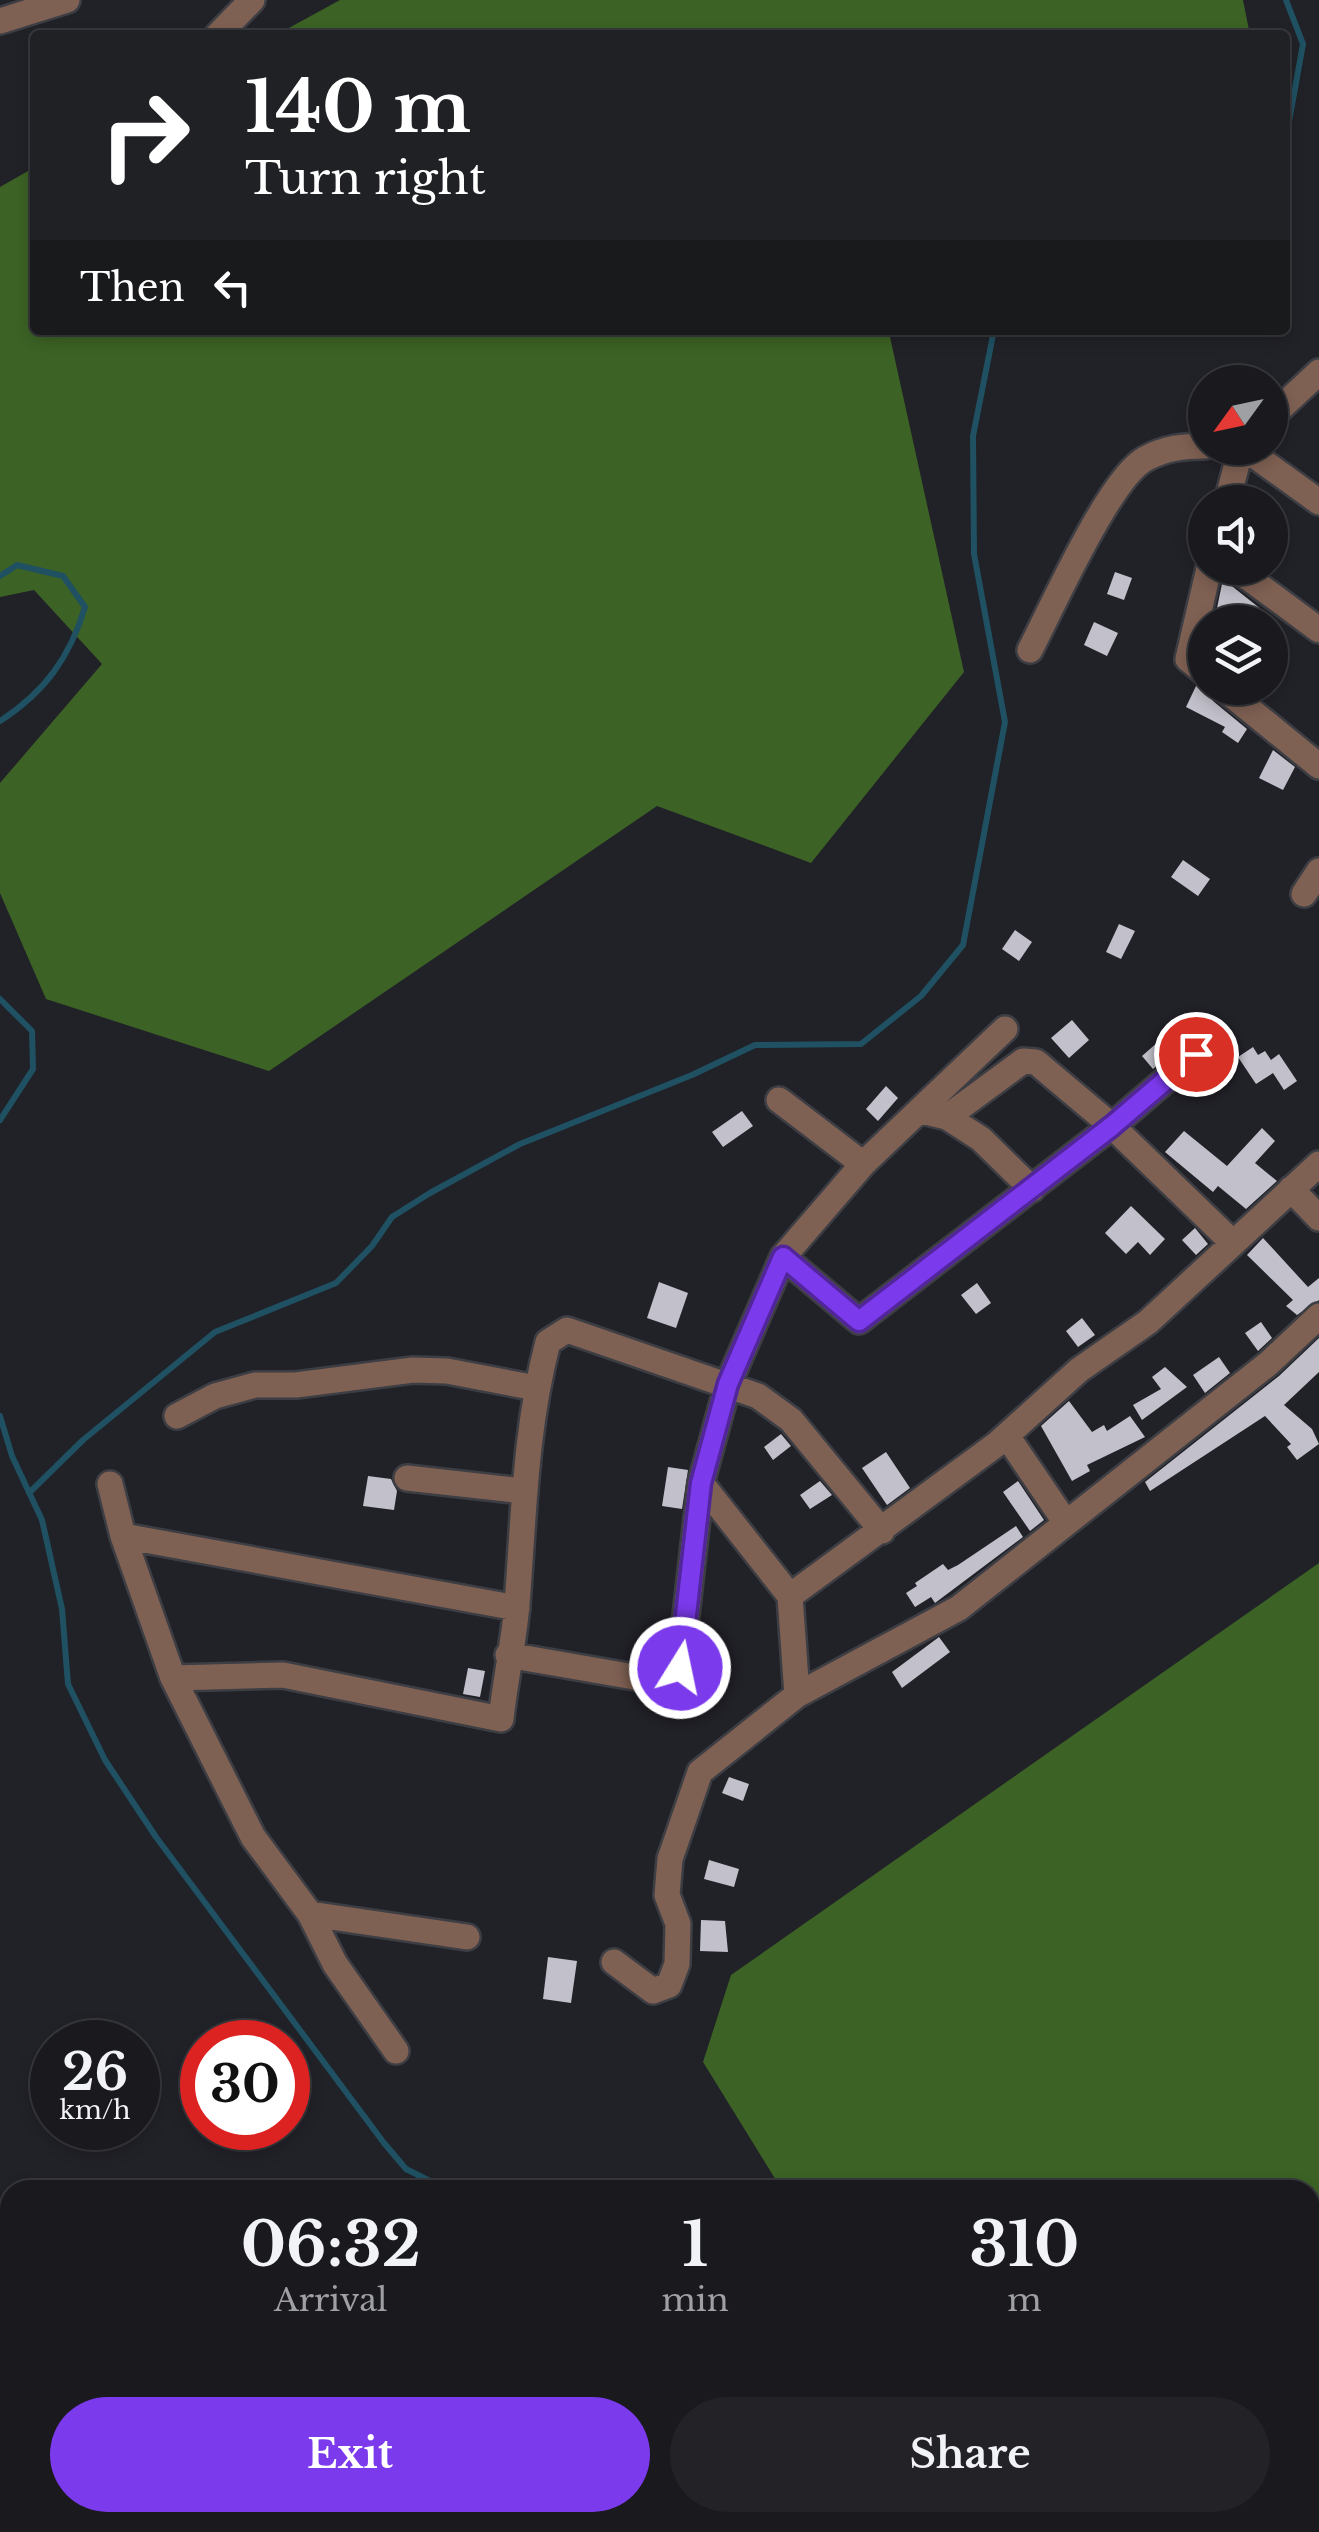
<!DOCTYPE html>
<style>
body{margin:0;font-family:"Libre Baskerville",serif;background:#222227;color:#f1f3f6;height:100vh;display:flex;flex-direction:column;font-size:38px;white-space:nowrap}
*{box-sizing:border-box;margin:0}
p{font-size:32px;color:#9fa0a4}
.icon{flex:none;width:55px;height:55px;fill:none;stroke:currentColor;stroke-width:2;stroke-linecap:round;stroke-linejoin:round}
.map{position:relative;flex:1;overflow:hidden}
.panel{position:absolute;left:0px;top:2180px;width:1320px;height:352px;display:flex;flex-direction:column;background:#19191e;border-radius:30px 30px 0 0;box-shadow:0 5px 15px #0003,0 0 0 2px #37383c}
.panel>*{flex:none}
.hud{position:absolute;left:30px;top:30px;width:1260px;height:305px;border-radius:10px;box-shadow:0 5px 15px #0003,0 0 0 2px #37383c;background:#202124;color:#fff;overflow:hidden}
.needle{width:65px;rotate:237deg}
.buttons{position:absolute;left:1188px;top:365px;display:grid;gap:20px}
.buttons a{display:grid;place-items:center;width:100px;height:100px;border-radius:50%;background:#19191e;box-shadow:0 5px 15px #0003,0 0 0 2px #37383c;font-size:50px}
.speed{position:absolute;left:30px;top:2020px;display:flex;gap:20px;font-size:50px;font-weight:700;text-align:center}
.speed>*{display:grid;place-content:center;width:130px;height:130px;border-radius:50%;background:#19191e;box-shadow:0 5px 15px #0003,0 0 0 2px #37383c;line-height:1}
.speed small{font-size:25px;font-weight:400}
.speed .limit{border:15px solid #d22;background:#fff;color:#111}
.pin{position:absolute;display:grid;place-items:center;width:85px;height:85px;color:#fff;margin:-42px;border:5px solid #fff;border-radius:50%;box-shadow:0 2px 10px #0007}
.me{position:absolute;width:110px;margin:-55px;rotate:10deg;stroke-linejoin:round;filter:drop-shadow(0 0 8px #0008)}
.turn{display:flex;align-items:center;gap:35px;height:210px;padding:0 50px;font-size:45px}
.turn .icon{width:130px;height:130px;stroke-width:2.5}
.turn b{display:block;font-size:70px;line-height:85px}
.then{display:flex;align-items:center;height:95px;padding:0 50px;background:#0003;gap:20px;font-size:38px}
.eta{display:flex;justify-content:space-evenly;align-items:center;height:170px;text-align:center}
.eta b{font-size:60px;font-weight:800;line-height:70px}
.cta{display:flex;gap:20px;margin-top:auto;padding:20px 50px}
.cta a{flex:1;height:115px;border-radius:60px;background:#7c3aed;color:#fff;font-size:40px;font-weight:800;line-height:115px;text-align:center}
.cta a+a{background:#222227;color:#f1f3f6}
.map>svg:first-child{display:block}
</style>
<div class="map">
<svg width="1319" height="2532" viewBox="0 0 1319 2532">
<rect width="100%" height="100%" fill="#212128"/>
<path fill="#3c6225" d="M340,0H1243L1250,35H276Z
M35,167V330H894L890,337L964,672L811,863L657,806L269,1071L46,999L0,893V783L102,664L34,590L0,597V187Z
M1319,1563V2476L1310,2474V2190H782L703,2062L731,1975Z"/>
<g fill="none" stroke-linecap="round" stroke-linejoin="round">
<path stroke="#1f5162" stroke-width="6" d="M1285,144L1303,44L1286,0
M0,576L17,565L63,576L85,607C70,657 45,692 0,721
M0,999L32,1031L33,1069L0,1120
M0,1416L12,1456L42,1520L62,1609L68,1684L105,1760L156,1837L384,2143L406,2169L448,2190
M29,1493L83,1440L215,1332L336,1283L372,1246L392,1217L430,1193L520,1144L692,1075L755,1045L861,1044L921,996L963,945L1005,722L974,554L973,436L994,330
M786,2522L790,2532"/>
</g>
<path fill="#c2c1cb" d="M1115,572L1132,578L1124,600L1107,594Z
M1223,579L1262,610L1257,622H1244L1217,608Z
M1094,622L1118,633L1107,656L1084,645Z
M1196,686L1207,689L1213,701L1247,729L1238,743L1222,732L1225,727L1186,707Z
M1273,750L1295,767L1283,790L1259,778Z
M1183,860L1210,879L1198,896L1171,877Z
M1119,924L1135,931L1121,959L1106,952Z
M1015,930L1032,942L1019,961L1002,949Z
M1072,1020L1089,1040L1069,1058L1051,1038Z
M1158,1042L1170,1054L1153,1069L1142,1056Z
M1253,1047L1258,1055L1265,1051L1271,1060L1279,1054L1297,1081L1284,1090L1273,1073L1256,1084L1238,1057Z
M886,1086L898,1098L878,1121L866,1109Z
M742,1111L753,1126L723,1147L712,1132Z
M1262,1128L1275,1141L1255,1163L1277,1181L1246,1209L1218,1186L1213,1192L1165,1152L1184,1131L1227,1166Z
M1131,1206L1165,1239L1150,1255L1138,1242L1126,1254L1105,1233Z
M1195,1228L1208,1244L1196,1255L1182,1240Z
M1263,1238L1308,1287L1319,1278V1300L1297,1315L1286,1306L1293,1300L1247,1255Z
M659,1282L688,1293L676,1328L647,1318Z
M977,1283L991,1303L976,1314L961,1295Z
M1082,1318L1095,1335L1078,1347L1066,1331Z
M1261,1322L1272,1338L1258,1351L1245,1333Z
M1319,1338V1372L1284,1405L1312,1429L1319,1444L1297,1460L1287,1447L1291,1444L1265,1416L1150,1491L1145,1482L1279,1376Z
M1219,1357L1230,1373L1205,1393L1193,1375Z
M1165,1367L1187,1387L1142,1420L1133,1405L1161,1389L1152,1377Z
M1069,1401L1092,1432L1104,1425L1107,1431L1130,1416L1145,1437L1087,1465L1090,1471L1072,1481L1041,1426Z
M781,1434L791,1446L773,1460L764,1447Z
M886,1452L910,1488L887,1505L862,1468Z
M668,1467L688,1470L682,1509L662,1506Z
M368,1476L391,1479L397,1491L394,1510L363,1506Z
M820,1481L832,1495L810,1509L800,1495Z
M1018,1481L1044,1520L1030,1531L1003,1492Z
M1016,1526L1023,1537L935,1603L931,1597L915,1607L906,1593L917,1586L915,1583L943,1564L948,1570L958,1565Z
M939,1637L950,1652L902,1688L892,1672Z
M468,1668L485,1671L480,1697L463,1694Z
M729,1777L749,1784L743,1801L722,1793Z
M709,1860L739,1869L734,1887L704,1879Z
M701,1920L725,1921L728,1952L700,1951Z
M548,1957L577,1961L571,2003L543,1999Z"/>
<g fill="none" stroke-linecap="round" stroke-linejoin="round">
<g stroke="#3d3d44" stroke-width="30">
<path id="minor" d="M0,21L67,0
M218,35L252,0
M1270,418L1319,372
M1244,448L1319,502
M1227,502L1241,448
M1235,568L1319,630
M1030,650C1052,608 1109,479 1145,459C1165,448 1183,446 1205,446
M1205,673L1188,659L1209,568
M1223,688L1319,766
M1304,894L1319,871
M779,1100L863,1164
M922,1111L947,1117L1023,1061L1036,1062L1112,1126L1233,1243
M947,1117L981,1139L1032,1189
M1291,1189L1319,1218
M783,1257L859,1321L1112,1126L1196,1054
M177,1416L215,1396L255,1385H296L413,1370L447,1371L536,1388
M1007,1436L1066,1523
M407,1478L523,1491
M701,1483L790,1596
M110,1484L123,1536L173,1678L253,1837L310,1914L467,1937
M123,1536L517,1608
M508,1655L663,1682L680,1668L701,1483L728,1384L783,1257L863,1164L1005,1029
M173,1678L283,1675L501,1719C505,1681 514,1642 517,1604C524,1515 525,1429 548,1342L567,1330L758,1396L791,1420L882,1531
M797,1695L790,1596L997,1444L1079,1370L1148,1322L1319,1164
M310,1914L335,1964L396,2051
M614,1962L653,1991L669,1985L677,1964L678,1924L667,1895L670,1859L700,1772L797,1695L959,1608L1269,1363L1319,1316"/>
</g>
<use href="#minor" stroke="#7f6153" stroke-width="25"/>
</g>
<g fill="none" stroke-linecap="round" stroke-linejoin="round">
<g stroke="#51269a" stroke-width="25">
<path id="route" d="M680,1668L701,1483L728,1384L783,1257L859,1321L1112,1126L1196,1054"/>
</g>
<use href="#route" stroke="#7c3aed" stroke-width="18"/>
</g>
</svg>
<div class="buttons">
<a><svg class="needle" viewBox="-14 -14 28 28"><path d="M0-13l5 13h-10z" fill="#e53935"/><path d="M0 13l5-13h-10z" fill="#9fa0a4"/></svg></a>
<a><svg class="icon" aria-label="sound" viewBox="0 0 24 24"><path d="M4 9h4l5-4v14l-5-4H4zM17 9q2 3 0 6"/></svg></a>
<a><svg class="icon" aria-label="layers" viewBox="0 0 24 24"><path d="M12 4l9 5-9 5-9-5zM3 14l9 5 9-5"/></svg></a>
</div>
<div class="speed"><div>26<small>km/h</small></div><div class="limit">30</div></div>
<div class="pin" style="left:1196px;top:1054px;background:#d93025"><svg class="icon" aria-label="arrive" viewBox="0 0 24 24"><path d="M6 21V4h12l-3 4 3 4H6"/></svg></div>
<svg class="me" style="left:680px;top:1668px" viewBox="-20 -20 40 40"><circle r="17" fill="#7c3aed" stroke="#fff" stroke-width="3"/><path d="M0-11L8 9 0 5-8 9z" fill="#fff"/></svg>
<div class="hud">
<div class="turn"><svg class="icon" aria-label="right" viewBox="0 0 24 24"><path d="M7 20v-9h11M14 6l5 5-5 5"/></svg><div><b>140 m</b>Turn right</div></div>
<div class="then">Then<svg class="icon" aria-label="left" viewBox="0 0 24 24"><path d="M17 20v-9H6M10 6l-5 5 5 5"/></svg></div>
</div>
<section class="panel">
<div class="eta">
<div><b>06:32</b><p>Arrival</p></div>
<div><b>1</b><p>min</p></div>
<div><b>310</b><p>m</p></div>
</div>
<div class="cta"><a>Exit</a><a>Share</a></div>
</section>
</div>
